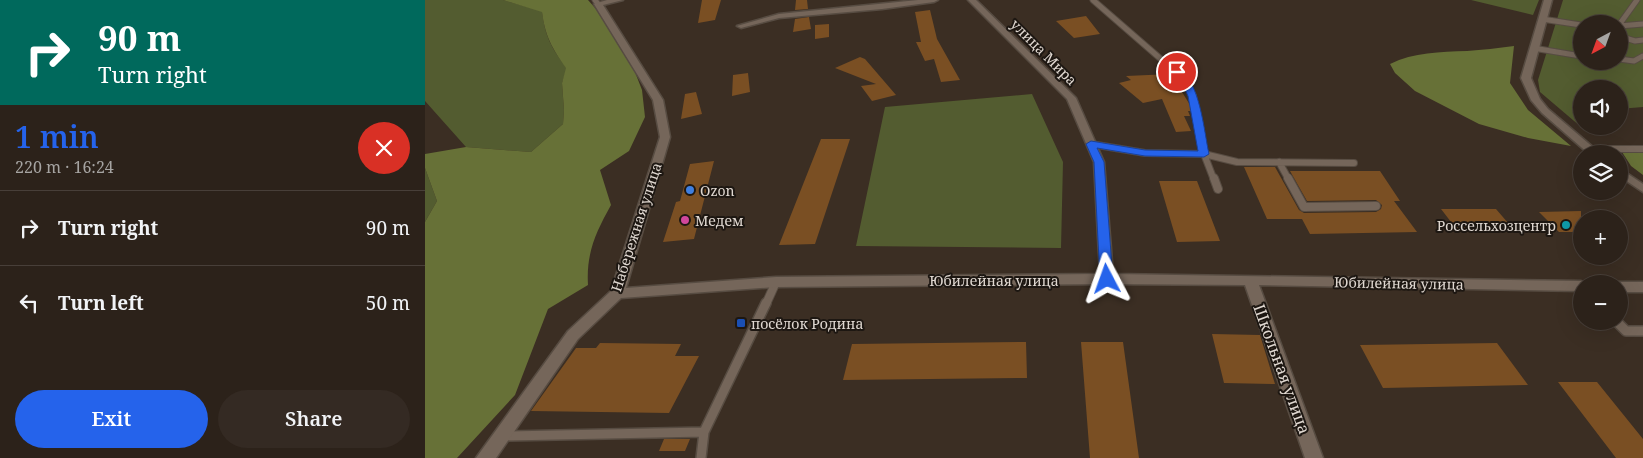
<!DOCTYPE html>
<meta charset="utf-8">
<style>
body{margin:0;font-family:"Noto Serif",serif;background:#342a23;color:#f1f3f6;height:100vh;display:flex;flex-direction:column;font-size:19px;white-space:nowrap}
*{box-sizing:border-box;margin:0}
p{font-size:16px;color:#a6a4a2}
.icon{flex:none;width:28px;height:28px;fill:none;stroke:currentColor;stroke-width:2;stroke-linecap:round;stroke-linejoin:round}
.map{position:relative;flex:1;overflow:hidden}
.sheet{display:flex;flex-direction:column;background:#2c221a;width:425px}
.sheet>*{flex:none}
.banner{background:#00695c;color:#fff;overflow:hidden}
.needle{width:32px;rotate:221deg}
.buttons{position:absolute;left:1148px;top:15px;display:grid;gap:10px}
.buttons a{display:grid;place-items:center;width:55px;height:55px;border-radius:50%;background:#2c221a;box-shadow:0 5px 20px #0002,0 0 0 1px #483f39;font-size:25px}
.pin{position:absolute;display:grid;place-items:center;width:42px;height:42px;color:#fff;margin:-21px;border:2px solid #fff;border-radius:50%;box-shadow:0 1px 5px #0007}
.me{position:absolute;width:55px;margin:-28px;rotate:356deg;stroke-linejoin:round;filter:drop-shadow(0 0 4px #0008)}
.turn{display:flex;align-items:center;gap:18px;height:105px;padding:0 15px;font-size:22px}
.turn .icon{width:65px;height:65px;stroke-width:2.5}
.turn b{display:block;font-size:35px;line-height:42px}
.round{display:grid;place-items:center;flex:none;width:52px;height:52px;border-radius:26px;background:#342a23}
.summary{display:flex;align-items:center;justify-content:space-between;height:85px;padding:0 15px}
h1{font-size:30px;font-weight:600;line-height:38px;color:#2563eb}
.action{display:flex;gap:10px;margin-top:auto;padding:10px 15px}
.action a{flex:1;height:58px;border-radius:30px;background:#2563eb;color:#fff;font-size:20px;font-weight:600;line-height:58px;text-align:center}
.action a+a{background:#342a23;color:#f1f3f6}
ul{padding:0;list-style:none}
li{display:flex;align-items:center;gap:15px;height:75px;padding:0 15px;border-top:1px solid #483f39}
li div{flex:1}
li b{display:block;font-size:19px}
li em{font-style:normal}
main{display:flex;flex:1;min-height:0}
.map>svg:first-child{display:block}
</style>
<main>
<section class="sheet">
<div class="banner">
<div class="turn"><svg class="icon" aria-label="right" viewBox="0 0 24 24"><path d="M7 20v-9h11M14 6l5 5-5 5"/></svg><div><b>90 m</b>Turn right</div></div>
</div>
<div class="summary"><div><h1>1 min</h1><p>220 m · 16:24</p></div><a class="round" style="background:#d93025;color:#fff"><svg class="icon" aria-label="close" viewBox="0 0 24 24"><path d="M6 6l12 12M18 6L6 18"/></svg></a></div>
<ul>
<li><svg class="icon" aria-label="right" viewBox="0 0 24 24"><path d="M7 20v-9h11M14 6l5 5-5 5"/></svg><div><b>Turn right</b></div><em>90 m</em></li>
<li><svg class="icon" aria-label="left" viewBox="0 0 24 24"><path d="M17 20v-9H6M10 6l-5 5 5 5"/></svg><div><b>Turn left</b></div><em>50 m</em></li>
</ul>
<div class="action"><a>Exit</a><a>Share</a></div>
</section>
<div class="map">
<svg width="1218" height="458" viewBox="0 0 1218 458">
<rect width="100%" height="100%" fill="#3b2e23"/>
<path fill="#535c30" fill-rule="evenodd" d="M0,0H78L117,11C120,36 126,48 142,68L137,83L139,110L138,124L106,152L41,147L0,101Z
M1046,0H1114L1108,15Z
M1138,0H1218V107L1194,109V89H1156V126H1182L1179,134L1162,132L1115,92L1113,80ZM1156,24H1194V61H1156Z
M607,94L638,162L636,248L431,246L460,107Z
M0,168L12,201L0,222Z"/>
<path fill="#677137" d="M78,0H163L171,9L210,72L217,90L220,117L204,151L175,170L186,205C171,232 161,253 163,285L123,309L90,395L32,458H0V222L12,201L0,168V154L41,147L106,152L138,124L139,110L137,83L141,68C127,48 120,36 117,12Z
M1089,46L1085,83L1103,110L1146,146L1103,138L1054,124L990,91L970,73L965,64C989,52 1015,52 1042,51C1057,50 1073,48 1089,46Z
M1197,152L1218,153V175L1206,166Z"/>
<path fill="#7a4f23" d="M277,0H296L290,20L273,23Z
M371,0H382L383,9L370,10Z
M505,10L512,39L535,80L516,82L509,59L500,61L491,42H496L490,12Z
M661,16L675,34L649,38L631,21Z
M384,17L386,29L368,32L370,19Z
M404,24V37L390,39V25Z
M435,57L440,59L471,95L447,101L436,86L451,84L410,68Z
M323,73L325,92L307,96L308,75Z
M746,74L765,105L766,111H763L765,116H759L766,131L751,132L737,99L718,103L694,83L706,80L701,76Z
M271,92L277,114L256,119L260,94Z
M396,139H425L390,244L354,245Z
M289,161L269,239L238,242L251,202L255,201L265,164Z
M819,167H850L874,210L879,213L951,212L956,209L957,205L951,200L882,201L865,171H955L975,201H969L992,232L885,234L877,219H842Z
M734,181H772L795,241L752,242Z
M1016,209H1071L1090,231H1033Z
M1156,211V232H1134L1114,212Z
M787,334L835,335L850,384L799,383Z
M601,342L602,378L418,380L427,344Z
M656,342H698L714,458H665Z
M175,343L256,344L250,356H274L244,413L106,411L151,348H171Z
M1072,343L1103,385L958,388L935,345Z
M1133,382H1172L1218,439V458H1191Z
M239,439H265L260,451H234Z"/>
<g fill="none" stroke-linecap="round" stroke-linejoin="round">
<g stroke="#574c42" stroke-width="7">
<path id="service-far3" d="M170,0L173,4
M668,0L760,80
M1117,19L1156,25
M1194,25L1212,0
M1194,26L1218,24
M1194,36L1210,41L1218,40
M1108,48L1156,56
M1194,59L1209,61L1218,56"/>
</g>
<g stroke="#574c42" stroke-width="8">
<path id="service-far2" d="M759,79L768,96L779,154L789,180
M666,144L720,153L779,154L812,162L929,163
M1165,149H1218
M854,162L864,180"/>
</g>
<g stroke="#574c42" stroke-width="10">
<path id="service-far1" d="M789,178L793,189
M863,178L879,207L951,206
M341,304L351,282"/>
</g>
<g stroke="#574c42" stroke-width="12">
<path id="service" d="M1191,321L1201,331H1218
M78,436L279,432
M276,458L279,432L341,303"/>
</g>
<g stroke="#574c42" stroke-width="3">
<path id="minor" d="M182,0H198L178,5L238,100L245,137L201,288L351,277L675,274L669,162L642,99L543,0H551L651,98L679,162L688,274L1156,281L1162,284H1156V291L834,285L898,458H880L820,285L682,284L351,287L196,298L153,339L71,458H51L143,331L186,291L235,137L228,100L169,4Z
M493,0H513L509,2L457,9L354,18L316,28L312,26L354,14Z
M1194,282H1218V292H1194V284H1189Z"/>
</g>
<g stroke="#574c42" stroke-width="3">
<path id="tertiary" d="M1119,0H1127L1106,78L1115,99L1123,109L1176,154H1164L1117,113L1106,100L1096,78Z
M1194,168L1218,184V192L1194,176Z"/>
</g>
<use href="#service-far3" stroke="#75665a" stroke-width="5"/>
<use href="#service-far2" stroke="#75665a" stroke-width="6"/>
<use href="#service-far1" stroke="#75665a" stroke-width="8"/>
<use href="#service" stroke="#75665a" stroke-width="9"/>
<use href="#minor" fill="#75665a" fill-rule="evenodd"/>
<use href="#tertiary" fill="#75665a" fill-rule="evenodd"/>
</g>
<path fill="#2563eb" stroke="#184099" d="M752,69C775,78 779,132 784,154L779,157L720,156L672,148L679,162L688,279L682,284L677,282L675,279L669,162L661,144L666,141L720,150L773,151L763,96L756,81L747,72Z"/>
<circle fill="#3f7fe0" stroke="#1d1712" stroke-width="2" cx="265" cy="190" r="5"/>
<circle fill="#d1479c" stroke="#1d1712" stroke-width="2" cx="260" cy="220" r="5"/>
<circle fill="#0f9aa8" stroke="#1d1712" stroke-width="2" cx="1141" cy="225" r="5"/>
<rect fill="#1a4fb4" stroke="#1d1712" stroke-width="2" x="311" y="318" width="10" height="10" rx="2.5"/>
<g text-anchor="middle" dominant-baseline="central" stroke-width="4" stroke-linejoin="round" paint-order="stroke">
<g font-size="14" fill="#e0d8d1" stroke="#1d1712">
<text transform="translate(619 52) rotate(45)">улица Мира</text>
<text transform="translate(211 227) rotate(-72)">Набережная улица</text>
<text x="569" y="280">Юбилейная улица</text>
<text transform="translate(974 283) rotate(1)">Юбилейная улица</text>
</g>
<g font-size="14" fill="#e0d8d1" stroke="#1d1712" text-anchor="start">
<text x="275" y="190">Ozon</text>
<text x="270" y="220">Медем</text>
<text x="1131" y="225" text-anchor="end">Россельхозцентр</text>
<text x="326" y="323">посёлок Родина</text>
</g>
<g font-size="16" fill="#e0d8d1" stroke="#1d1712">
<text transform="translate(857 369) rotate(70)">Школьная улица</text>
</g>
</g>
</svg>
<div class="buttons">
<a><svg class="needle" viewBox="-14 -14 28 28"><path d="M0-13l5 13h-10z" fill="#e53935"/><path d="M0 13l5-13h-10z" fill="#a6a4a2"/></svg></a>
<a><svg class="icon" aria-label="sound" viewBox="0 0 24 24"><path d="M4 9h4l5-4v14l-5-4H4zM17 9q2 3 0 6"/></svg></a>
<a><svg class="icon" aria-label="layers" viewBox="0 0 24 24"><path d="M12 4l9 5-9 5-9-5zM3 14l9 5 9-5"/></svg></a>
<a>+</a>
<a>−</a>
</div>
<div class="pin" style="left:752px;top:72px;background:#d93025"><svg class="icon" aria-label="arrive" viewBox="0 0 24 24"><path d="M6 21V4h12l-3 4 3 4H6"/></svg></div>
<svg class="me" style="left:682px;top:279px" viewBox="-20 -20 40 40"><path d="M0-17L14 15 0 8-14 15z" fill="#2563eb" stroke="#fff" stroke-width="4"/></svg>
</div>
</main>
